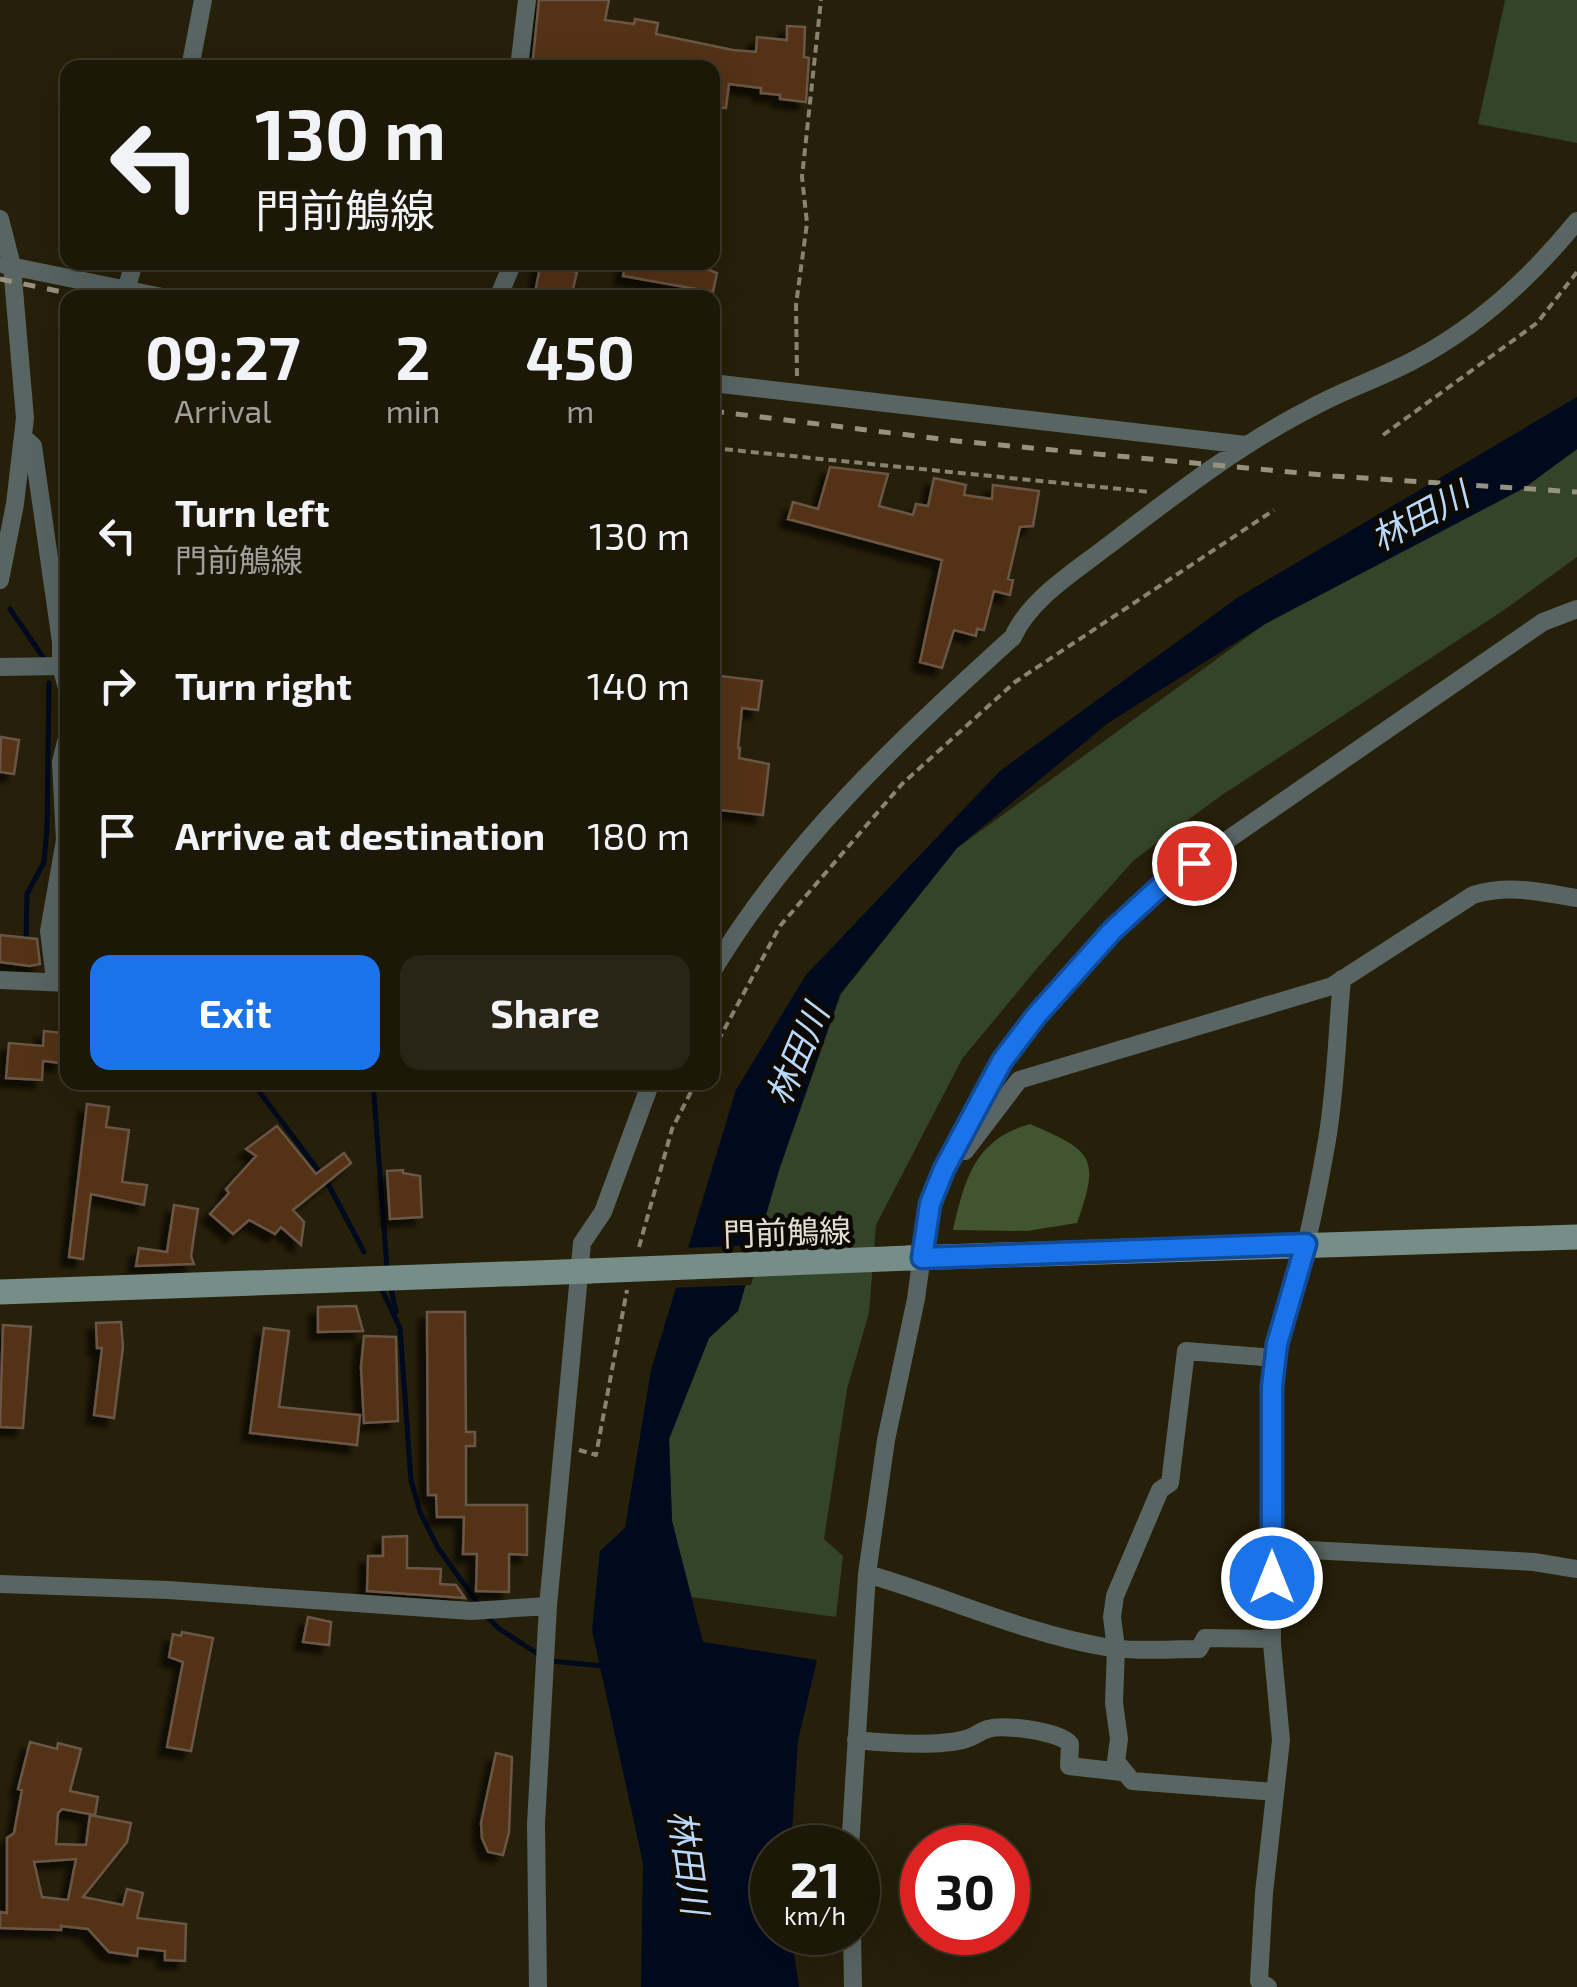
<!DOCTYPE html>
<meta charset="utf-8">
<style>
body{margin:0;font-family:"Exo 2","Noto Sans JP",sans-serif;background:#292415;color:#f1f3f6;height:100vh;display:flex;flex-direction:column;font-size:38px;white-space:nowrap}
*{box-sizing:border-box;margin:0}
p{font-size:32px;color:#a09f9b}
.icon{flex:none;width:55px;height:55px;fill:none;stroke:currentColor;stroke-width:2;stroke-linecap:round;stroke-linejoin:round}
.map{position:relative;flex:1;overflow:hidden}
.drawer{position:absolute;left:60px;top:290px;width:660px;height:800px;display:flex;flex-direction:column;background:#1c1707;border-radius:20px;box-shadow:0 10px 40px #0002,0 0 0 2px #3a3628}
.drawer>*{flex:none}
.banner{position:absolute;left:60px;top:60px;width:660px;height:210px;border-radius:20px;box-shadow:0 10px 40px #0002,0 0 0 2px #3a3628;background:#1c1707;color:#f1f3f6;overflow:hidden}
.speed{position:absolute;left:750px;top:1825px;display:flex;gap:20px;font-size:50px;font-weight:700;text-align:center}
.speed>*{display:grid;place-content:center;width:130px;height:130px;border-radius:50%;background:#1c1707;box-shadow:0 10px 40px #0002,0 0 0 2px #3a3628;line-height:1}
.speed small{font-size:25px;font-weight:400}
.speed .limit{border:15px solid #d22;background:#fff;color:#111}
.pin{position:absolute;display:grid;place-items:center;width:85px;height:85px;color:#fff;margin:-42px;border:5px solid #fff;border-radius:50%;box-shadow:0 2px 10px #0007}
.me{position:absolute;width:110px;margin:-55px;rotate:0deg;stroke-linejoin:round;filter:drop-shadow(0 0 8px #0008)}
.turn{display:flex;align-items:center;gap:35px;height:210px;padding:0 30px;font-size:45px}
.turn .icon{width:130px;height:130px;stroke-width:2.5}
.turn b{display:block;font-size:70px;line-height:85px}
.eta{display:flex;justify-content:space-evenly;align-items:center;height:170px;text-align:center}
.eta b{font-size:60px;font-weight:700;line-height:70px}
.button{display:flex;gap:20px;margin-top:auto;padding:20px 30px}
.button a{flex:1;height:115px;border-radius:20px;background:#1a73e8;color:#fff;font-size:40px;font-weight:700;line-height:115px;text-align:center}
.button a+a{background:#292415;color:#f1f3f6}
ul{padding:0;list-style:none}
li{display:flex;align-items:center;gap:30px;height:150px;padding:0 30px}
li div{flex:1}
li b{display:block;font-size:38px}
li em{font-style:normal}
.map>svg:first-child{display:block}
</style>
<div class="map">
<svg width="1577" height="1987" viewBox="0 0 1577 1987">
<defs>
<filter id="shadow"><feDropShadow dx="-8" dy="8" stdDeviation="2.5" flood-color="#0009"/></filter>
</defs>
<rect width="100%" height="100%" fill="#261f09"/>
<path fill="#344429" d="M1505,0H1577V143L1478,124Z
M1577,449V557L1504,610L1219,797L1134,860L1039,966L962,1059L876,1225L869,1313L847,1389L824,1539L843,1556L836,1617L691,1597L672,1521L669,1439L709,1338L738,1311L779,1170L841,994L957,848L1265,624L1524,488Z"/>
<path fill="#405530" d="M1030,1124C1092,1151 1101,1156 1077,1223L1027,1231L953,1230C965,1179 974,1140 1030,1124Z"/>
<path fill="#000a1e" d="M1577,397V449L1524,488L1265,624L1108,723L957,848L840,994L779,1170L738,1311L709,1338L669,1439L672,1521L703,1642L817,1660L798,1740L791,1847L772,1848V1932L791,1933L799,1987H641L643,1863L592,1630L600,1551L625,1528L651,1370L736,1090L806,975L1000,771L1237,598Z"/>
<path fill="#261f09" d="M763,1245L751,1285L671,1288L683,1248Z"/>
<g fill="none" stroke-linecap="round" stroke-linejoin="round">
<path stroke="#000a1e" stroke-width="5" d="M10,609L45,660
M26,941L27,894L44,862L47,828L49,683
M252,1082L327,1182L364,1252
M373,1082L387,1268
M391,1288L396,1312
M382,1290L400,1328L411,1480L420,1512L438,1548L480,1606
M486,1615L498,1628L541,1656
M550,1661L604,1666"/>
</g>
<path fill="#533214" stroke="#6b5646" stroke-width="2.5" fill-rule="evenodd" filter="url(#shadow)" d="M539,0H609L605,20L634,24L635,19L658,23L656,34L733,50L756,52L757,37L787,40V26L805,27L804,57L809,58L806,102L780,99V95L761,93V88L729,84L726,108L712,107V68H532Z
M541,262L577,272L571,298H534Z
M626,262H699V266L717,273L713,292L623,276Z
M830,467L888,474L879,506L913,515L916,504L928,506L934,478L966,485L964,495L992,499L993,485L1039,491L1033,526L1020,527L1008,579L1013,580L1010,595L994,591L984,630L977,629L976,636L954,630L942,668L920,662L942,560L788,519L793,502L818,509Z
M712,675L762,681L758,710L742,708L738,748H740L739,758L769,764L763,815L712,809Z
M1,737L19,740L14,774L0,772Z
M0,935L37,939L40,964L30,966L0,962Z
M44,1031L63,1033L62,1063L43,1061L42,1080L6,1078L9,1043L43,1046Z
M87,1104L109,1107L106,1127L129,1130L122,1182L147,1185L144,1205L91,1194L83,1259L69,1257Z
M277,1126L316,1174L344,1153L351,1163L293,1210L304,1222L301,1245L281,1227L275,1234L249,1220L233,1234L210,1214L229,1193L226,1189L256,1156L246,1149Z
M403,1170V1173L420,1176L422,1217L390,1219L387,1171Z
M174,1205L198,1209L191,1256L194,1264L136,1266L139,1248L167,1252Z
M356,1306L363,1331L318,1332V1307Z
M427,1312H465L466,1432H475V1446H466V1505H527V1555L509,1554V1592L476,1591L477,1554H463L464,1517H437L436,1495H428Z
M121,1322L123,1347L114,1418L94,1415L102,1348H97L96,1323Z
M3,1325L31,1327L23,1428L0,1427Z
M264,1328L289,1331L279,1407L360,1415L357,1445L250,1433Z
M364,1336L396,1337L398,1421L364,1423L361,1367Z
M407,1536V1568L441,1569L440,1584L456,1585L465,1598L367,1591L368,1556H383V1537Z
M308,1617L331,1622L329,1645L303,1642Z
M182,1632L213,1638L191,1751L167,1747L183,1662L169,1657L173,1634L181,1636Z
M30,1742L57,1749L58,1743L81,1749L70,1791L98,1797L95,1815L62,1809L58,1813L56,1844L86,1845L90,1815L131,1823L127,1842L83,1897L123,1905L127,1889L143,1893L137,1918L186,1924L185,1961L165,1960V1951L138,1948L137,1956L109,1952L88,1929L61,1926V1930L0,1928V1912L7,1913V1838L14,1833L22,1790L18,1789ZM76,1859L68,1900L42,1897L34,1862Z
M496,1753L512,1757L509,1832L503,1855L488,1852L482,1838L481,1823Z"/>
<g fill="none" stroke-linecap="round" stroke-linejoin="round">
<path stroke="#898372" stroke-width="4" stroke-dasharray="8 5" stroke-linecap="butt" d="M797,376L796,305L807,223L802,177L821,0
M1383,435L1537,323L1577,272
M712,448L1150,492
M712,1052L780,926L902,784L1015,682L1274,510
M639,1247L672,1129L696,1082
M579,1450L596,1455L627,1290"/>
<path stroke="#586562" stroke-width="18" d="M190,68L203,0
M519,68L527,0
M0,219L12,266L25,418L15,504L0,580
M5,265L167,298
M126,291L134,262
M498,298L513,262
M712,383L1246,445
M24,438L33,446L61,642V666
M0,667L61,666L68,692
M712,972C790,841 902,738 1013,637C1029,600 1074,572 1105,548C1172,497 1238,445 1313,407C1346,389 1383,377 1416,359C1478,326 1533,275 1577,221
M0,980L68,983
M55,980L49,931L65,840L61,762L68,734
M628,1082L650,1085
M965,1151L1019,1080L1332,986L1473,895C1509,884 1540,892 1577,898
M1272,1548L1534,1562L1577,1569
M867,1574C947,1597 1023,1633 1105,1647C1137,1652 1167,1649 1199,1649L1205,1638L1272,1639
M0,1584L168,1590L471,1611L548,1606
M856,1740C885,1743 938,1747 966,1739C974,1737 980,1731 988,1729C1004,1724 1059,1731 1070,1744L1069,1766L1122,1772
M1274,1792L1132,1781L1116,1761L1119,1739L1114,1703L1116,1648L1112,1617L1115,1596L1160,1490L1170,1483L1186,1351L1276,1358
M850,1848L867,1574L886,1440L916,1299L929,1204L944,1169L1002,1061L1036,1016L1113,931L1162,885L1543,622L1577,609
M852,1932L853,1987
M538,1987L536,1824L548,1606L582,1243L603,1212L651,1082
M1268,1987L1259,1981L1264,1893L1281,1740L1272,1644V1387C1278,1338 1294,1293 1306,1245C1314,1211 1321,1175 1327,1140C1336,1087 1337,1033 1342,979"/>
<path stroke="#778d88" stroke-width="25" d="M909,1258L1577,1237
M0,1292L589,1271"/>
<path stroke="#979180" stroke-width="5" stroke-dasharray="12 12" stroke-linecap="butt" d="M0,279L91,298
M712,411L957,441L1333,476L1577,492"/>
<path stroke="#778d88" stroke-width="25" d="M589,1271L909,1258"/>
</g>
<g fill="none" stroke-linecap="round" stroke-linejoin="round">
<g stroke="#114b97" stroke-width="25">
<path id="route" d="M1194,863L1162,885L1112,931L1036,1016L1002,1061L944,1169L930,1204L922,1258L1306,1244L1277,1344L1272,1387V1578"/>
</g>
<use href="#route" stroke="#1a73e8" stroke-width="18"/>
</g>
<g text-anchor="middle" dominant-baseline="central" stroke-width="9" stroke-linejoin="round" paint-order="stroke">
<g font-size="32" fill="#e2ddd0" stroke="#0c0903">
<text transform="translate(787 1231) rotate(-2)">門前鵤線</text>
</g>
<g font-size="35" font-style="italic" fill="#b9d7f9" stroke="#0c0903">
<text transform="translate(1419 515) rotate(-28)">林田川</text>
<text transform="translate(796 1054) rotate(-67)">林田川</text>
<text transform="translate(690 1862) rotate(82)">林田川</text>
</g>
</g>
</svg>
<div class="speed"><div>21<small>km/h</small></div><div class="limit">30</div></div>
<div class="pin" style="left:1194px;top:863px;background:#d93025"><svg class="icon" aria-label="arrive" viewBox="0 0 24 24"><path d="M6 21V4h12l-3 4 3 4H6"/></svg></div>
<svg class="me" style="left:1272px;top:1578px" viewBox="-20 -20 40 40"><circle r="17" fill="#1a73e8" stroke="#fff" stroke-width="3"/><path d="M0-11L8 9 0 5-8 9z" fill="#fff"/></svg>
<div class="banner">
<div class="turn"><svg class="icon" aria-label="left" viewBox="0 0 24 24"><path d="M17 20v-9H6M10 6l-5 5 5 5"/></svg><div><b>130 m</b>門前鵤線</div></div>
</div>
<section class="drawer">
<div class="eta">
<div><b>09:27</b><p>Arrival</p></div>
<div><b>2</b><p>min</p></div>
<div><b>450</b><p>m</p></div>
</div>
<ul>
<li><svg class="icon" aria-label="left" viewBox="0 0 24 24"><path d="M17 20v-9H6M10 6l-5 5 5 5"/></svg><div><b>Turn left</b><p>門前鵤線</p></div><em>130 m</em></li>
<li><svg class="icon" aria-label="right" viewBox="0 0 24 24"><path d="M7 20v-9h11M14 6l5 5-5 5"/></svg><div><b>Turn right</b></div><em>140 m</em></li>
<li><svg class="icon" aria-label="arrive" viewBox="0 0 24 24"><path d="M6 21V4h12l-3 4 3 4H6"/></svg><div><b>Arrive at destination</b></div><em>180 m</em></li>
</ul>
<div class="button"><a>Exit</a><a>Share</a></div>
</section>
</div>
